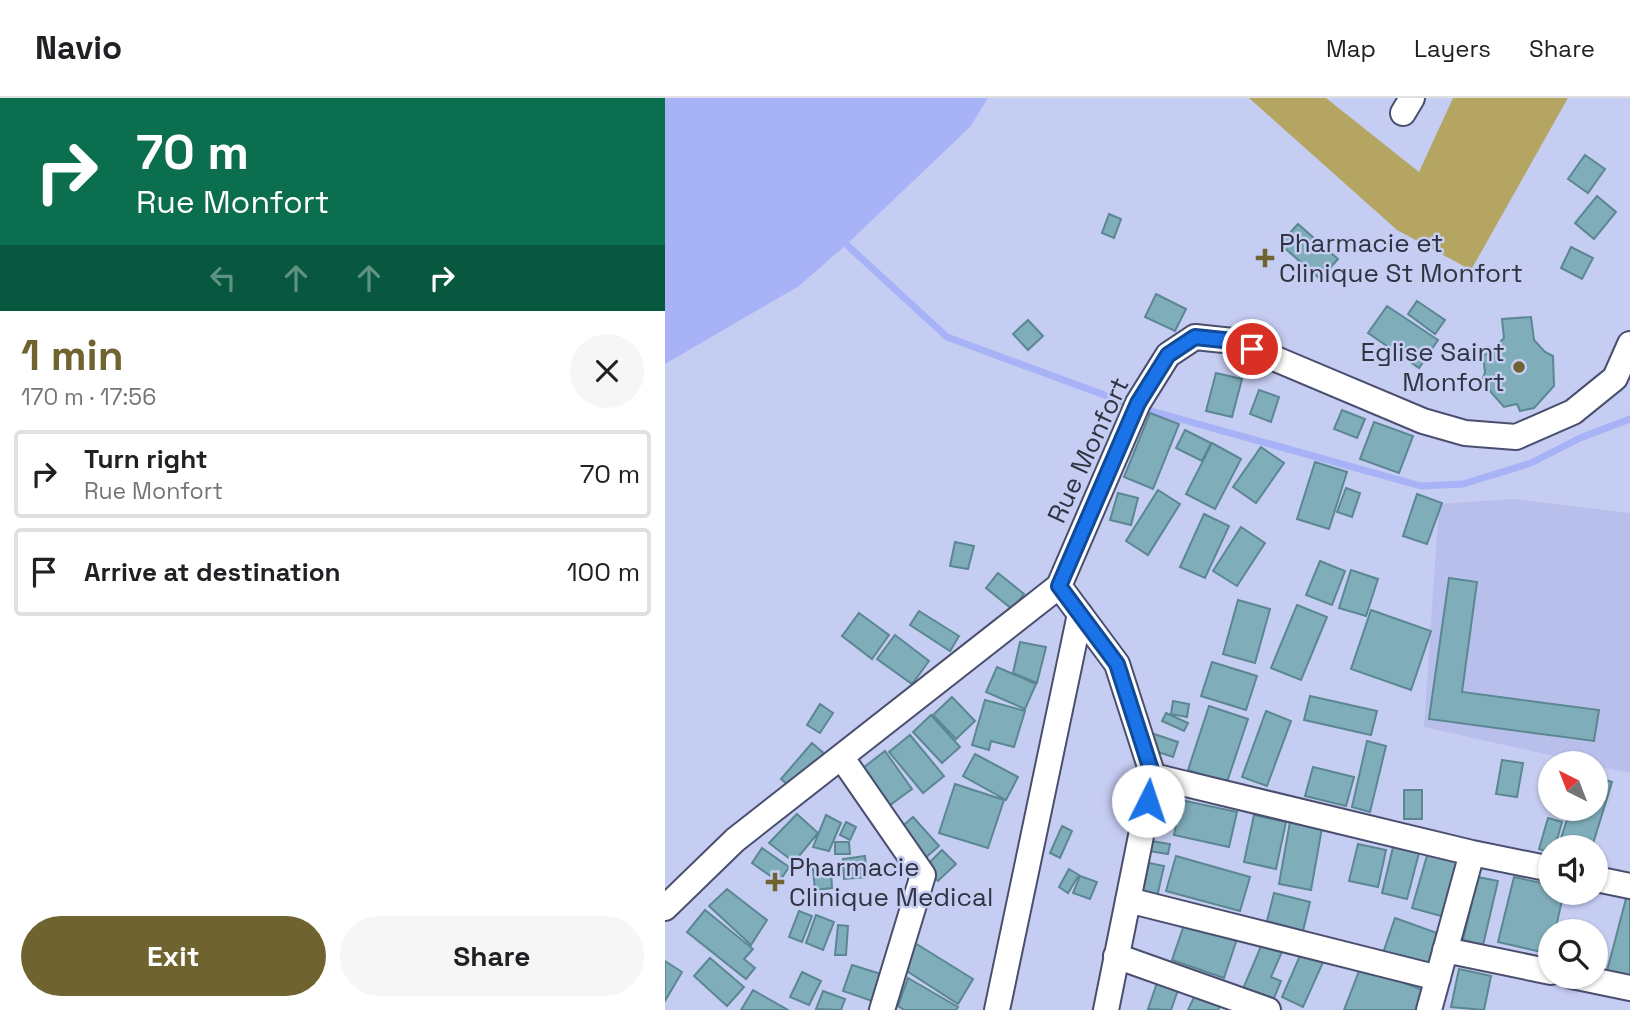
<!DOCTYPE html>
<meta charset="utf-8">
<style>
body{margin:0;font-family:"Space Grotesk",sans-serif;background:#f6f6f6;color:#202124;height:100vh;display:flex;flex-direction:column;font-size:26px;white-space:nowrap}
*{box-sizing:border-box;margin:0}
p{font-size:23px;color:#757577}
.icon{flex:none;width:38px;height:38px;fill:none;stroke:currentColor;stroke-width:2;stroke-linecap:round;stroke-linejoin:round}
.map{position:relative;flex:1;overflow:hidden}
.details{display:flex;flex-direction:column;background:#fff;width:665px}
.details>*{flex:none}
.banner{background:#0b6e4f;color:#fff;overflow:hidden}
.needle{width:46px;rotate:318deg}
.controls{position:absolute;left:873px;top:653px;display:grid;gap:14px}
.controls a{display:grid;place-items:center;width:70px;height:70px;border-radius:50%;background:#fff;box-shadow:0 2px 5px #0004;font-size:35px}
.pin{position:absolute;display:grid;place-items:center;width:60px;height:60px;color:#fff;margin:-30px;border:4px solid #fff;border-radius:50%;box-shadow:0 2px 7px #0007}
.me{position:absolute;width:77px;margin:-38px;rotate:4deg;stroke-linejoin:round;filter:drop-shadow(0 0 5px #0008)}
.turn{display:flex;align-items:center;gap:24px;height:147px;padding:0 21px;font-size:32px}
.turn .icon{width:91px;height:91px;stroke-width:2.5}
.turn b{display:block;font-size:49px;line-height:60px}
.lanes{display:flex;align-items:center;height:66px;padding:0 21px;background:#0003;justify-content:center;gap:35px;direction:ltr}
.lanes .off{opacity:.35}
.round{display:grid;place-items:center;flex:none;width:74px;height:74px;border-radius:37px;background:#f6f6f6}
.overview{display:flex;align-items:center;justify-content:space-between;height:119px;padding:0 21px}
h1{font-size:42px;font-weight:700;line-height:52px;color:#6f6330}
.button{display:flex;gap:14px;margin-top:auto;padding:14px 21px}
.button a{flex:1;height:80px;border-radius:42px;background:#6f6330;color:#fff;font-size:28px;font-weight:700;line-height:80px;text-align:center}
.button a+a{background:#f6f6f6;color:#202124}
ul{padding:0;list-style:none}
li{display:flex;align-items:center;gap:21px;height:88px;margin:0 14px 10px;padding:0 7px;border:4px solid #e0e0e0;border-radius:7px}
li div{flex:1}
li b{display:block;font-size:26px}
li em{font-style:normal}
header{display:flex;align-items:center;gap:42px;box-sizing:border-box;height:98px;padding:0 35px;background:#fff;border-bottom:2px solid #e0e0e0}
header strong{font-size:33px}
nav{display:flex;gap:38px;margin-inline-start:auto;font-size:24px}
main{display:flex;flex:1;min-height:0}
.map>svg:first-child{display:block}
</style>
<header>
<strong>Navio</strong>
<nav><a>Map</a><a>Layers</a><a>Share</a></nav>
</header>
<main>
<section class="details">
<div class="banner">
<div class="turn"><svg class="icon" aria-label="right" viewBox="0 0 24 24"><path d="M7 20v-9h11M14 6l5 5-5 5"/></svg><div><b>70 m</b>Rue Monfort</div></div>
<div class="lanes"><svg class="icon off" aria-label="left" viewBox="0 0 24 24"><path d="M17 20v-9H6M10 6l-5 5 5 5"/></svg><svg class="icon off" aria-label="ahead" viewBox="0 0 24 24"><path d="M12 20V5M6 11l6-6 6 6"/></svg><svg class="icon off" aria-label="ahead" viewBox="0 0 24 24"><path d="M12 20V5M6 11l6-6 6 6"/></svg><svg class="icon" aria-label="right" viewBox="0 0 24 24"><path d="M7 20v-9h11M14 6l5 5-5 5"/></svg></div>
</div>
<div class="overview"><div><h1>1 min</h1><p>170 m · 17:56</p></div><a class="round"><svg class="icon" aria-label="close" viewBox="0 0 24 24"><path d="M6 6l12 12M18 6L6 18"/></svg></a></div>
<ul>
<li><svg class="icon" aria-label="right" viewBox="0 0 24 24"><path d="M7 20v-9h11M14 6l5 5-5 5"/></svg><div><b>Turn right</b><p>Rue Monfort</p></div><em>70 m</em></li>
<li><svg class="icon" aria-label="arrive" viewBox="0 0 24 24"><path d="M6 21V4h12l-3 4 3 4H6"/></svg><div><b>Arrive at destination</b></div><em>100 m</em></li>
</ul>
<div class="button"><a>Exit</a><a>Share</a></div>
</section>
<div class="map">
<svg width="965" height="912" viewBox="0 0 965 912">
<rect width="100%" height="100%" fill="#c6cdf2"/>
<path fill="#b8bfeb" d="M848,401L965,415V675L931,668V665H920L759,629L774,406Z"/>
<path fill="#b4a563" d="M584,0H661L754,74L788,0H903L806,172L732,132Z"/>
<path fill="#a7b2f7" d="M0,0H323L305,29L182,146L134,188L0,266Z"/>
<g fill="none" stroke-linecap="round" stroke-linejoin="round">
<path stroke="#a7b2f7" stroke-width="7" d="M183,148L282,239L472,309L756,388L798,386L866,365L915,340L965,321"/>
</g>
<path fill="#7fadb9" stroke="#5b8793" stroke-width="2" d="M920,57L940,71L923,95L903,81Z
M932,98L951,114L929,141L910,125Z
M444,116L456,121L449,140L437,135Z
M633,126L673,161L655,181L615,146Z
M906,149L928,160L917,181L896,170Z
M491,196L521,211L510,233L480,219Z
M752,203L780,222L770,236L743,216Z
M722,208L773,242L754,270L703,235Z
M866,219L869,242L880,254L888,258L889,288L869,310L855,313L852,306L839,309L817,284L820,274L818,258L829,251L839,240L837,221Z
M363,222L378,238L363,252L348,236Z
M551,275L577,281L567,319L541,313Z
M594,292L614,299L606,324L585,316Z
M677,312L700,321L692,340L669,331Z
M485,315L514,326L488,391L459,379Z
M709,324L748,338L734,375L695,361Z
M520,332L546,345L537,363L511,350Z
M547,345L576,361L550,411L521,396Z
M596,349L619,365L591,405L568,389Z
M650,364L682,374L664,431L632,421Z
M681,390L695,395L687,419L672,414Z
M493,392L515,406L483,457L461,443Z
M453,395L473,400L466,427L445,422Z
M752,396L777,405L762,446L738,438Z
M539,416L564,428L540,480L515,469Z
M576,429L600,445L572,488L548,473Z
M290,444L309,448L303,471L285,468Z
M655,463L680,473L667,507L641,497Z
M686,472L713,481L701,518L674,510Z
M333,475L359,496L347,511L321,490Z
M784,480L812,484L797,594L934,612L929,643L764,621Z
M573,502L605,511L590,565L558,556Z
M632,507L662,519L636,582L606,570Z
M706,512L766,533L746,592L686,571Z
M254,513L294,538L285,553L245,527Z
M194,515L224,537L207,561L177,538Z
M230,537L264,563L247,586L212,561Z
M355,544L381,549L372,585L348,575Z
M547,564L592,578L581,612L536,598Z
M332,569L371,586L360,611L321,594Z
M645,598L712,613L706,637L639,622Z
M287,599L310,623L291,641L268,617Z
M320,602L360,613L349,649L326,643L324,652L307,647Z
M508,603L524,606L522,619L506,616Z
M155,606L168,615L155,635L142,627Z
M544,608L583,621L562,684L523,672Z
M601,613L626,623L602,688L577,679Z
M501,615L523,625L519,633L497,623Z
M266,617L295,649L277,665L248,634Z
M486,635L513,644L508,659L481,650Z
M245,637L279,678L258,695L224,654Z
M702,643L721,648L705,714L687,709Z
M147,645L161,657L130,693L116,681Z
M220,653L247,691L221,710L194,673Z
M310,656L353,679L341,702L298,678Z
M837,662L858,665L852,699L831,696Z
M648,669L689,679L681,708L640,698Z
M931,679L947,684L927,749H893L906,710H931Z
M290,686L339,702L323,750L274,735Z
M739,692H757V721H739Z
M516,702L572,714L564,749L509,737Z
M132,716L153,735L129,764L104,745Z
M161,717L176,725L164,753L148,749Z
M589,717L621,724L611,771L579,764Z
M248,719L274,748L259,761L233,732Z
M883,720L897,724L890,749H886V755L874,751Z
M181,724L191,729L185,742L175,737Z
M625,724L657,730L646,792L614,786Z
M397,728L407,733L395,760L385,755Z
M480,742L505,746L503,756L478,752Z
M170,744H184L185,756H170Z
M693,746L721,752L713,789L684,783Z
M728,749L754,755L742,801L717,795Z
M97,750L124,769L114,784L87,765Z
M277,752L291,766L273,783L259,770Z
M763,754L797,764L780,819L747,810Z
M200,758L202,779L179,781L178,761Z
M511,758L585,779L575,813L501,793Z
M484,765L499,768L492,799L477,796Z
M166,769L167,790L150,792L148,771Z
M404,771L414,777L403,795L394,789Z
M415,778L432,784L425,801L408,795Z
M813,779L833,783L818,847L798,842Z
M849,779L886,787V794H899L890,833H886L885,856L833,844Z
M62,791L102,822L86,847L44,808Z
M963,793H965V879L942,873Z
M609,795L645,804L638,833L602,823Z
M40,812L88,851L79,861L90,870L81,881L22,834Z
M134,813L147,818L137,844L124,839Z
M151,817L169,824L158,852L141,845Z
M730,820L775,836L764,870L718,855Z
M520,824L572,841L559,880L507,862Z
M173,827L183,828L181,857H170Z
M599,841L619,849L606,879L616,883L605,910L575,898Z
M250,845L308,881L293,906L242,873Z
M637,853L659,862L638,909L617,899Z
M45,860L79,889L62,908L29,878Z
M0,863L17,874L0,903Z
M187,867L219,877L210,904L178,893Z
M696,868L760,893L753,912H679Z
M794,871L826,878L819,912L786,909Z
M137,874L156,883L144,907L125,899Z
M243,880L293,909L291,912H239L233,908Z
M493,882L514,889L506,912L483,911Z
M88,892L123,912H76Z
M158,893L180,901L176,912L151,911Z
M531,895L556,906L553,912H523Z"/>
<g fill="none" stroke-linecap="round" stroke-linejoin="round">
<g stroke="#4a4f6f" stroke-width="28">
<path id="minor" d="M738,15L747,0
M394,488L452,566L488,678L441,912
M177,660L258,777L217,912
M488,678L807,755L886,771
M931,781L965,788
M463,802L773,880
M0,810L70,742L394,488L473,305L503,257L530,239L568,243L758,323L800,335L851,339L908,314L950,280L965,246
M780,852L886,874
M451,858L603,912
M907,878L965,890
M332,912L415,516
M764,912L807,755"/>
</g>
<use href="#minor" stroke="#fff" stroke-width="24"/>
</g>
<g fill="none" stroke-linecap="round" stroke-linejoin="round">
<g stroke="#114b97" stroke-width="18">
<path id="route" d="M483,703L488,678L452,566L394,488L473,305L503,257L530,239L568,243L587,251"/>
</g>
<use href="#route" stroke="#1a73e8" stroke-width="12"/>
</g>
<g fill="#6f6330" stroke="#c6cdf2" stroke-width="2.5">
<path d="M596.5 149.5h7v7h7v7h-7v7h-7v-7h-7v-7h7z"/>
<circle cx="854" cy="269" r="7"/>
<path d="M106.5 773.5h7v7h7v7h-7v7h-7v-7h-7v-7h7z"/>
</g>
<g text-anchor="middle" dominant-baseline="central" stroke-width="5" stroke-linejoin="round" paint-order="stroke">
<g font-size="26" fill="#303341" stroke="#c6cdf2" text-anchor="start">
<text x="614" y="145">Pharmacie et<tspan x="614" dy="30">Clinique St Monfort</tspan></text>
<text x="840" y="254" text-anchor="end">Eglise Saint<tspan x="840" dy="30">Monfort</tspan></text>
<text x="124" y="769">Pharmacie<tspan x="124" dy="30">Clinique Medical</tspan></text>
</g>
<g font-size="26" fill="#303341" stroke="#c6cdf2">
<text transform="translate(423 352) rotate(-65)">Rue Monfort</text>
</g>
</g>
</svg>
<div class="controls">
<a><svg class="needle" viewBox="-14 -14 28 28"><path d="M0-13l5 13h-10z" fill="#e53935"/><path d="M0 13l5-13h-10z" fill="#757577"/></svg></a>
<a><svg class="icon" aria-label="sound" viewBox="0 0 24 24"><path d="M4 9h4l5-4v14l-5-4H4zM17 9q2 3 0 6"/></svg></a>
<a><svg class="icon" aria-label="search" viewBox="0 0 24 24"><circle cx="10" cy="10" r="6"/><path d="M15 15l6 6"/></svg></a>
</div>
<div class="pin" style="left:587px;top:251px;background:#d93025"><svg class="icon" aria-label="arrive" viewBox="0 0 24 24"><path d="M6 21V4h12l-3 4 3 4H6"/></svg></div>
<svg class="me" style="left:483px;top:703px" viewBox="-20 -20 40 40"><circle r="19" fill="#fff"/><path d="M0-13L10 11 0 6-10 11z" fill="#1a73e8"/></svg>
</div>
</main>
